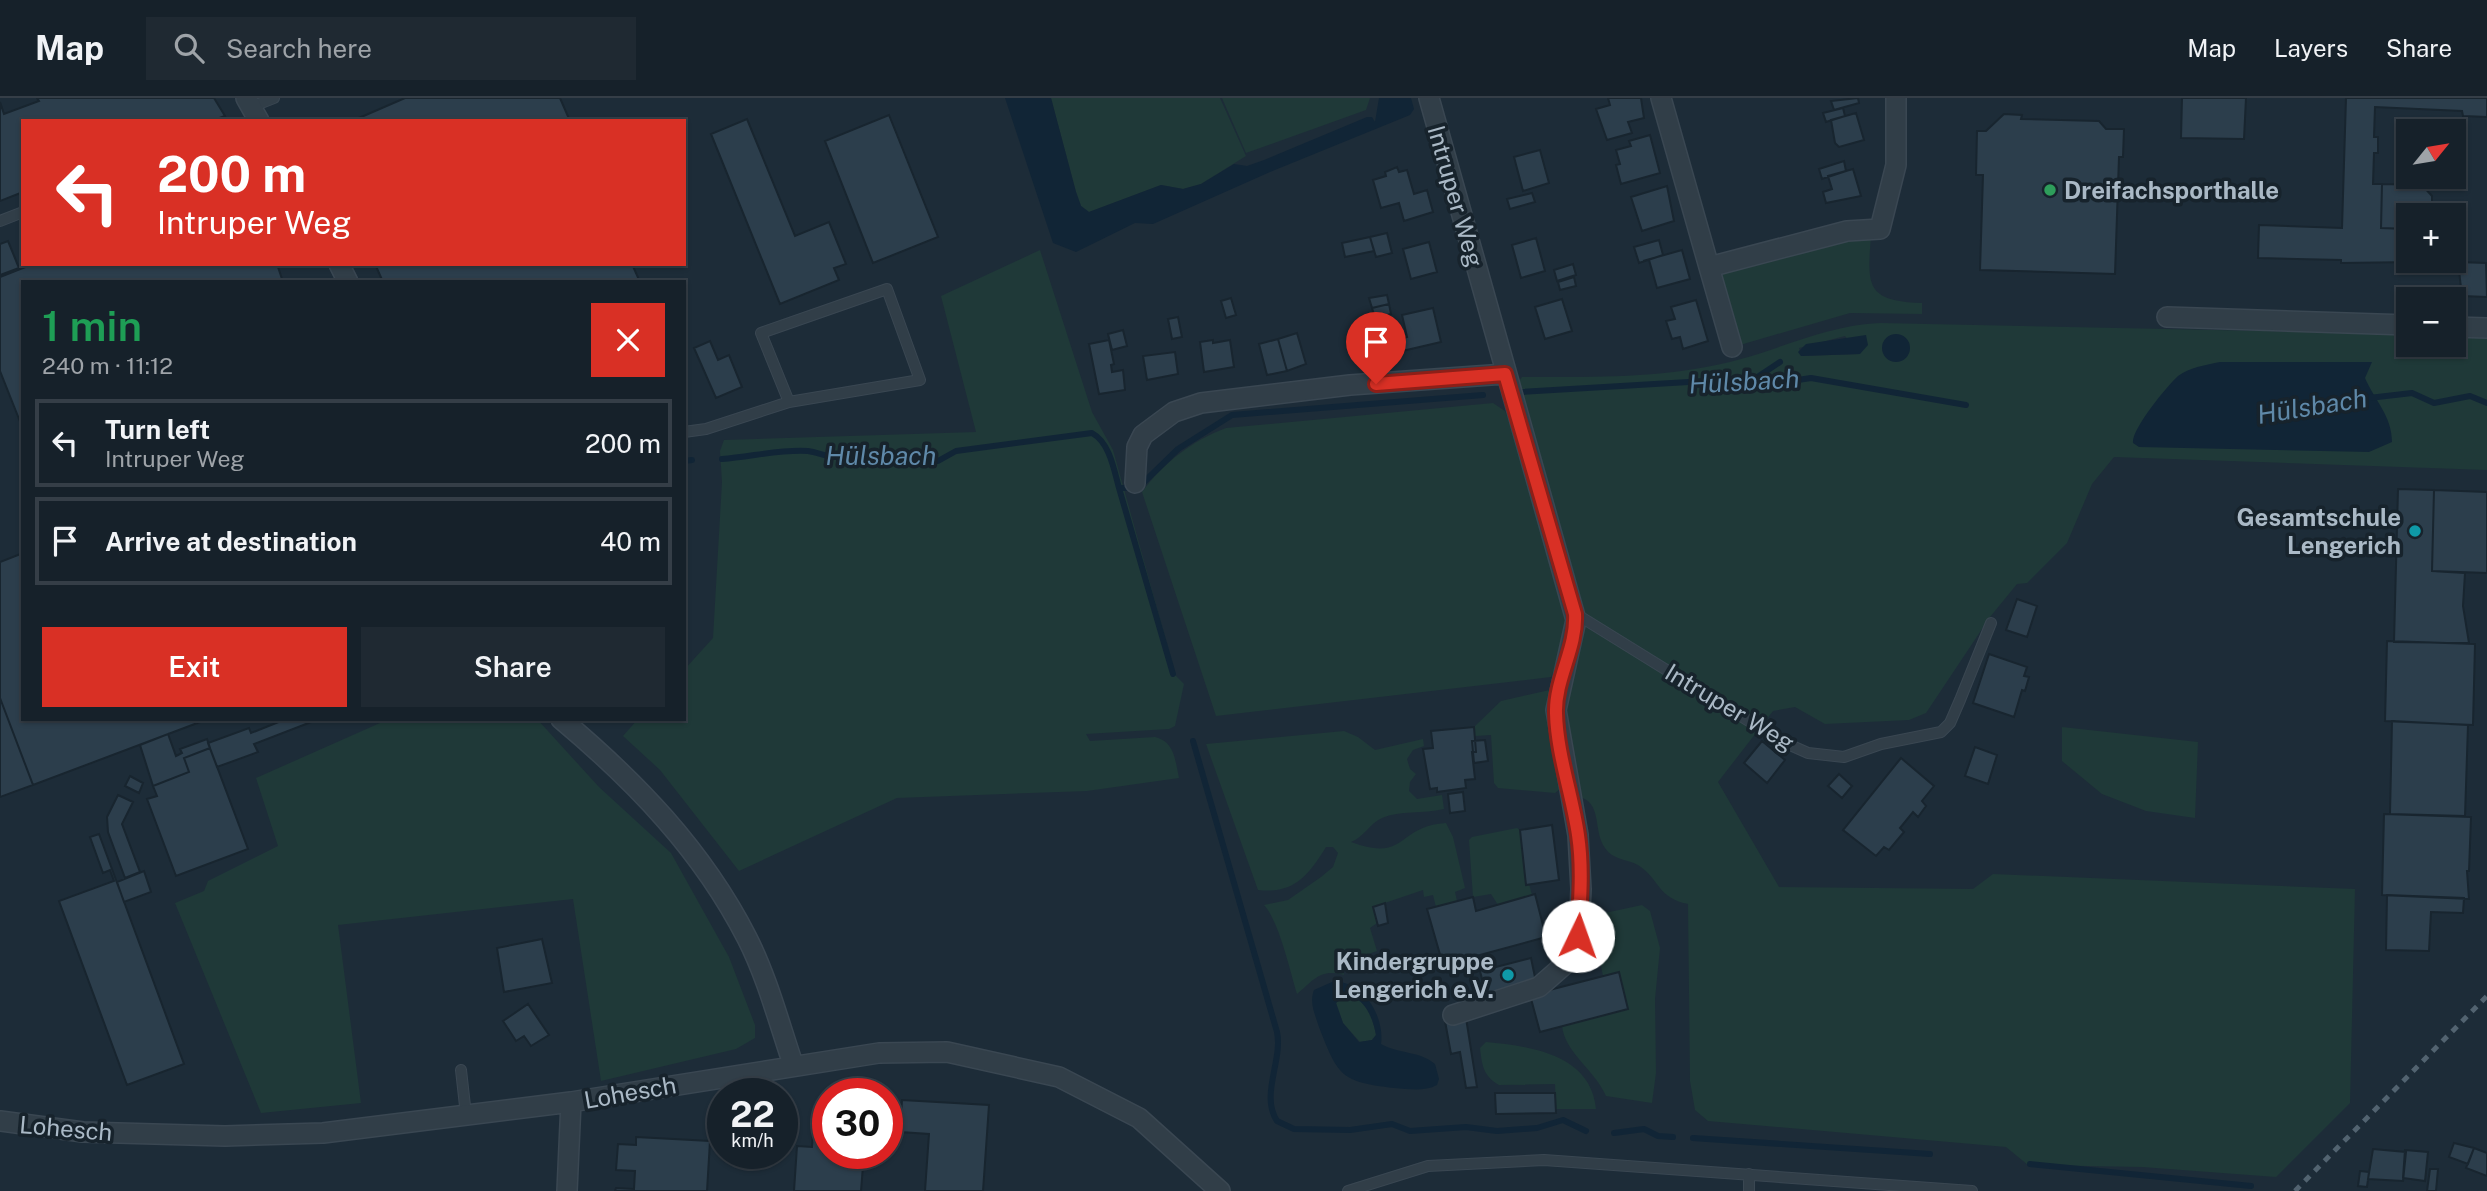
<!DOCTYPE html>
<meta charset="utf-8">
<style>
body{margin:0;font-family:"Public Sans",sans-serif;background:#1f2932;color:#f1f3f6;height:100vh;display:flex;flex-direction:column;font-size:26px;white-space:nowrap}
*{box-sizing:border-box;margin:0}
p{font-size:23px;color:#9ea3a8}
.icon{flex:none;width:38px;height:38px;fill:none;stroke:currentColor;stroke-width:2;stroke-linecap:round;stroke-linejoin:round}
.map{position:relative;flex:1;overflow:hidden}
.details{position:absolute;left:21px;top:182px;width:665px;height:441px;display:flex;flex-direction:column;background:#16212a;border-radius:0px;box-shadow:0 2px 5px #0004,0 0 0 2px #353e47}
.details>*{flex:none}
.hud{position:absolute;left:21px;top:21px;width:665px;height:147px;border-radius:0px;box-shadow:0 2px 5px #0004,0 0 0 2px #353e47;background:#d93025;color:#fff;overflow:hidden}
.needle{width:46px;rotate:60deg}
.controls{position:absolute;left:2396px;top:21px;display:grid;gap:14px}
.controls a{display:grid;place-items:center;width:70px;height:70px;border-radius:0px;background:#16212a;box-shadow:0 2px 5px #0004,0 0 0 2px #353e47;font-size:35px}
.speed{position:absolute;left:707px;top:980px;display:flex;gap:14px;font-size:35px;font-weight:700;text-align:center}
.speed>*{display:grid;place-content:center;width:91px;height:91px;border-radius:50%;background:#16212a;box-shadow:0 2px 5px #0004,0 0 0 2px #353e47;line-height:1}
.speed small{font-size:18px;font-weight:400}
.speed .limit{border:10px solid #d22;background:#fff;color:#111}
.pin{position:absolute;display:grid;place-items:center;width:60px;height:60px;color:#fff;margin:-72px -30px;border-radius:50% 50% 50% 0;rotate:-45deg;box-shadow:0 0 7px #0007}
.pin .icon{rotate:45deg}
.me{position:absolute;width:77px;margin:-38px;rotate:3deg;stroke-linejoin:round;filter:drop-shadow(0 0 5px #0008)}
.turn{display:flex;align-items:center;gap:24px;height:147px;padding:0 21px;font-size:32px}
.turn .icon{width:91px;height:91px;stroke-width:2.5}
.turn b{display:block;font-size:49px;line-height:60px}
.round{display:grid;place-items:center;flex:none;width:74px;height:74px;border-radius:0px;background:#1f2932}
.overview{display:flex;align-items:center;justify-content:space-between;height:119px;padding:0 21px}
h1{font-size:42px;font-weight:600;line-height:52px;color:#1e9e55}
.cta{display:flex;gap:14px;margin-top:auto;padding:14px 21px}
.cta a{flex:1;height:80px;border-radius:0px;background:#d93025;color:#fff;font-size:28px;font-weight:600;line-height:80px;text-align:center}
.cta a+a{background:#1f2932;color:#f1f3f6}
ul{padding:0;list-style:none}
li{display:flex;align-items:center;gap:21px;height:88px;margin:0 14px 10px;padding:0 7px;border:4px solid #353e47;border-radius:0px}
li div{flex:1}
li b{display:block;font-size:26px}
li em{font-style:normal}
header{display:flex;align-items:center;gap:42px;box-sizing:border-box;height:98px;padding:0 35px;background:#16212a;border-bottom:2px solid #353e47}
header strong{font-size:33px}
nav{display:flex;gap:38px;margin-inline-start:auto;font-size:24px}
.search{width:490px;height:63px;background:#1f2932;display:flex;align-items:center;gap:18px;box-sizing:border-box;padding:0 24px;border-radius:0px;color:#9ea3a8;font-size:26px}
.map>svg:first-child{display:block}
</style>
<header>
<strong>Map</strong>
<div class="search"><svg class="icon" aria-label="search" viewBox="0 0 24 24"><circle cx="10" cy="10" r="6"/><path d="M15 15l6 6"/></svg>Search here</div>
<nav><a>Map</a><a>Layers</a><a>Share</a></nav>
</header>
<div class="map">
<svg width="2487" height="1093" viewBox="0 0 2487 1093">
<rect width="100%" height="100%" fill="#1d2c38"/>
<path fill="#1f3938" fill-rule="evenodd" d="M1051,0H1220L1246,58L1201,86L1183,91L1161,87L1089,114L1081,108L1076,94Z
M1222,0H1370L1366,12L1246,55Z
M1848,137L1871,138C1867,188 1866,203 1922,205V216L1850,215L1740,247L1720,181L1727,171Z
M1040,152L1092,314L1113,352L1176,578L1184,586L1175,628L1169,631L1086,636L1090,643L1155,639C1175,644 1175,662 1179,680L1087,693L897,700L739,773L660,672L623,638L638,621H684V572L713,540L722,384L720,353L724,342L976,334L941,198Z
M1880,225L2408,236V247H2454V237H2487V372L2114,359L2092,386L2067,445L2027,485L2017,486L1990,519L1926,615L1909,622L1825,626L1795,609L1773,613L1718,684L1779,789L1973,791L1993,776L2355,791L2350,1005L2276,1079L2142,1069L2028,1067L2006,1049L1708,1023L1695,1012L1690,983L1688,806C1657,800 1660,781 1638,767C1627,761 1613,762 1605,750C1592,732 1604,703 1576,698L1563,610L1586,518L1519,283L1522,279C1595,279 1670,281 1741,261C1788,248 1830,227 1880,225ZM1845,238L1860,256L1801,258L1799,250Z
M1493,305L1505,313L1512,330L1568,523L1567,544L1551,579L1216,618L1142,394C1163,365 1193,342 1226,330Z
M1554,591L1560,691L1555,695L1498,690L1494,685L1491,637L1475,638L1474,629L1501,603Z
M389,621H537L599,689L671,755L729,859L755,927V940L736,951L601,983L573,801L338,827L361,1005L261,1015L175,805L204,793L208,783L278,748L256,680Z
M2062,629L2198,644L2195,720L2146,713L2102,696L2062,663Z
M1344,633L1358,639L1375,652L1423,641L1424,648L1413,652L1407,661L1410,671L1416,676L1410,684L1409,693L1417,701L1442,697L1444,711C1423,716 1400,712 1382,720C1369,726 1364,739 1351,744C1408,765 1396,728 1446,725L1453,739L1465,790L1455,794L1457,803L1436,809L1433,797L1424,799L1423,792L1373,809L1377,825L1370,830L1377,853L1351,862L1345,860L1342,863L1344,877C1320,870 1313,883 1297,896C1290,873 1279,823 1264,807L1288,802L1321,779L1333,769L1338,755L1333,749H1326C1308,778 1294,796 1258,792L1206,646Z
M1517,730L1520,732L1526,786H1529L1532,797L1498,807L1491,796L1473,799L1469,742L1472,739Z
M1642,807L1650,813L1660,850L1655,901L1656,975L1652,1005L1606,998C1595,972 1565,955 1562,928L1628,911L1619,874L1603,878L1591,818Z
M1346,897C1365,899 1373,920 1376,937L1372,942L1360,944L1343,925L1336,905Z
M1486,944C1529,948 1591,956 1596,1011H1556L1555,986L1499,987C1483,978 1482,967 1480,950Z"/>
<path fill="#112536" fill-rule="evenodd" d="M1005,0H1051L1076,94L1081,108L1089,114L1161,87L1183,91L1201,86L1234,66L1247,68L1264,62L1367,19H1372L1375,24L1379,0H1411L1414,11L1410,17L1270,74L1153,126L1135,125L1076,154L1053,145Z
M1882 250a14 14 0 1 1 28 0a14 14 0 1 1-28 0Z
M1866,237L1868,247L1860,256L1801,258L1798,254L1806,246Z
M2220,264H2372L2365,280C2375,303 2392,318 2392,344L2369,354L2139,349L2133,345C2131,332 2167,288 2178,278C2190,269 2206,267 2220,264Z
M1332,884C1363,881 1385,919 1381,946C1399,956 1420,953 1435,966L1439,981L1437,987C1424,994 1409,991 1394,990C1341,984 1338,978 1319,929C1315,916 1309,905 1314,892ZM1346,897C1365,899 1373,920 1376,937L1372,942L1359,944L1343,925L1336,905Z"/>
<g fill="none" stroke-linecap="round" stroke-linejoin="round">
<path stroke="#112536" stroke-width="6" d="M1756,280L1780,264
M1521,294L1756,280L1791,283L1811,280L1966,307
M2369,300L2412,295L2434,305L2470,298L2487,305
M722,361C751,359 779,351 808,353C822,355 830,362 846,357H909L938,363L956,353L1092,335C1110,345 1114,372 1119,390H1128
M684,363L692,362
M1141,387L1178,351L1232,317L1483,297
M1119,390L1173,576
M1193,643L1277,934C1283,962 1260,997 1277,1023L1294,1031L1350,1032L1392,1026L1410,1033L1466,1029L1497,1033L1537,1030L1563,1022L1586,1033
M1614,1035L1644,1031L1658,1038L1673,1039
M1693,1040L1930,1056
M2030,1066L2251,1088"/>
</g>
<path fill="#2c3e4c" stroke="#18252f" stroke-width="2" d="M37,0H214L225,18L211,23H23V94L0,103V4L4,16L39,3Z
M405,0H560L570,23H352Z
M1608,0H1641L1644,20L1628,24L1632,35L1607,42L1596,11L1610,7Z
M1858,0L1859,5L1834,12L1831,3Z
M2182,0H2246L2244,41L2181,40Z
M2346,0H2487V19L2463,18L2462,13L2375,9L2374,39H2378V55H2374L2373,86H2382L2381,130L2408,131V163L2416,164L2341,165V162L2258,160L2259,127L2342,130Z
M1843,10L1845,18L1826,24L1823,15Z
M1856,15L1864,42L1839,49L1835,45L1831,22Z
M2004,16L2022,17L2021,21L2099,23L2106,31H2124L2123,59H2119L2115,176L1980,172L1983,77H1976L1977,33H1986Z
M889,17L938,139L873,165L825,43Z
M747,21L795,138L829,124L846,166L834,170L839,182L780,206L711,36Z
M1650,37L1660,75L1621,86L1616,67L1620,66L1616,52L1631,48L1629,43Z
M1540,52L1549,85L1523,93L1514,59Z
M1844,63L1846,73L1822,81L1819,71Z
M1397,69L1399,74L1407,72L1414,96L1427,92L1433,114L1404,123L1399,105L1381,110L1373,82L1386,78L1385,74Z
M1853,71L1861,98L1826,105L1823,94L1832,91L1828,78Z
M2382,86L2422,87L2432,98V117H2408V131L2381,130Z
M1667,88L1674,123L1642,133L1631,99Z
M1532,95L1535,104L1510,111L1507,101Z
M1387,135L1392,155L1376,159L1370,139Z
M1370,139L1374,153L1345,159L1342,145Z
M1536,140L1545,173L1521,180L1512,147Z
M1659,142L1663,157L1639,165L1634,149Z
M8,143L19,170L0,177V146Z
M1429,144L1437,174L1411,181L1403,151Z
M1682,152L1690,181L1657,190L1649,162L1643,163Z
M2458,164L2486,165L2487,199L2462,198Z
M33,166H277L283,184H23V331L0,273V179Z
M375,166H632L640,184H383Z
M1573,166L1576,177L1557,183L1554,172Z
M1574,179L1576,188L1560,192L1558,184Z
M1387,197L1389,206L1372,210L1369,200Z
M1231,200L1236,217L1226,220L1221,203Z
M1562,201L1572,233L1545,241L1535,209Z
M1696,202L1708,243L1683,251L1680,239L1672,241L1666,223L1675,221L1671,209Z
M1389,206L1391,216L1375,220L1372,210Z
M1433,210L1441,244L1398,254L1395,242L1407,239L1402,217Z
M1178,219L1182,239L1172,241L1168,221Z
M1123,232L1127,248L1112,252L1108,236Z
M1297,235L1306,266L1287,273L1278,241Z
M1278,241L1287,273L1267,277L1259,246Z
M1109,242L1114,266L1111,267L1112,274L1123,272L1125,292L1099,296L1089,246Z
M1213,242V245L1230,242L1234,269L1204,274L1200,244Z
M710,243L718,262L729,257L742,289L716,300L694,250Z
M1175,254L1178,276L1147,282L1143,258Z
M2398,391L2434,392L2432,473L2465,475L2463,508L2469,545L2394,544Z
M2434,392L2487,394V475L2432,473Z
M23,455V621H208L33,687L0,600V464Z
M2017,501L2037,508L2027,539L2006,532Z
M2387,543L2475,546L2473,627L2385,623Z
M1989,556L2027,569L2024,578L2029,579L2025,593L2022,592L2014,619L1973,605Z
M0,600L33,687L0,699Z
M286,621H319L254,646L258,654L217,669L208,645L249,630L251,635Z
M2392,623L2468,627L2465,718L2390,716Z
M1474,629L1476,654H1472L1475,681L1465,682L1466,690L1437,694V690L1430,691L1423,651L1433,650L1431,633Z
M168,636L176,658L182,655L180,651L207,641L210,650L184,660L189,674L153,688L140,647Z
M1485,642L1488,663L1474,665L1472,643Z
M1762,643L1785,662L1767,685L1744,665Z
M1975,649L1997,657L1988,686L1965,678Z
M210,650L248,751L176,778L147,701L157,698L153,688L189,674L184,660Z
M1901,660L1934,688L1922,703L1926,708L1918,719L1913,714L1900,730L1904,734L1889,752L1884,749L1876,758L1843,732Z
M1839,676L1852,688L1842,700L1828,688Z
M130,678L143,685L139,695L125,688Z
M1463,694L1465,713L1450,715L1448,696Z
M118,697L133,704L122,726L140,774L125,780L108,734L107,719Z
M2384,716L2471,719L2469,773H2467L2469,801L2382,797Z
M1552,727L1559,782L1526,787L1520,732Z
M99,736L184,966L127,987L59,803L114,783L110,772L103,775L90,739Z
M144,773L151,794L124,804L117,784Z
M1535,796L1546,839L1443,867L1427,811L1473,799L1476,813Z
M2387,797L2464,800L2463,815L2431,814L2429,853L2386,852Z
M1385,805L1388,825L1378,828L1373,809Z
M542,841L552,885L504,894L497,850Z
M1488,855L1492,870L1531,860L1536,884L1486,896L1476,858Z
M1619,874L1628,911L1540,934L1530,897Z
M528,906L549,937L531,948L524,938L516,943L503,923Z
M1466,920L1477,989L1466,990L1460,954L1451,956L1445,923Z
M1495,995H1555L1556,1015L1496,1016Z
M902,1002L989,1007L983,1093H925L929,1036L900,1034Z
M813,1034L828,1035V1055H864L861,1093H794L797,1048L812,1049Z
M636,1039L710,1043L707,1093H615L616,1090L634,1091L635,1073L616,1072L618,1046L636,1047Z
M2454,1045L2474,1050L2468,1066L2449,1059Z
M2474,1050L2487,1055V1078L2466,1070Z
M2373,1051L2406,1054L2403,1083L2368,1081Z
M2405,1052L2428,1054L2425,1083L2403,1080Z
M2430,1071H2438L2436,1093H2427Z
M2360,1073L2369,1074L2367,1089L2358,1088Z"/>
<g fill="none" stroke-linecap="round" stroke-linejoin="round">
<g stroke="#3a4752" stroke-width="12">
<path id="service" d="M251,9L274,0
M0,123L23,114
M684,334L706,331L789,304L920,282L887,191L761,235L789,304
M1576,516L1781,643L1808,655L1844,659L1881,646L1941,634L1950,625L1960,602L1991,525
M461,972L466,1017
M1348,1093L1428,1068L1544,1062L1972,1093
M1749,1093V1076"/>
</g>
<g stroke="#3a4752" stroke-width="22">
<path id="minor" d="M246,0L259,23
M1429,0L1576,522L1556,612L1578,737L1581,791L1579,838L1564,867L1539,889L1453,917
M1661,0L1709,169L1847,133L1880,131L1896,67V0
M339,166L348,184
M1709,169L1732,249
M2167,219L2408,227
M2454,229L2487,230
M1135,385L1137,349L1143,337L1174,314L1201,305L1350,287L1505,276
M561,621C636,684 702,752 747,840C767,879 779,925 793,966
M0,1023L83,1034L225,1038L323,1035L571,1004L879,955L947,954L1059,979L1139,1020L1220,1093
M567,1093L571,1004"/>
</g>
<use href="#service" stroke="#313e48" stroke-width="10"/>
<use href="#minor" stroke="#313e48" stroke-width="19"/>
<path stroke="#526370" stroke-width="5" stroke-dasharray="7 7" stroke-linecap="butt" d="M2295,1093L2487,898"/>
</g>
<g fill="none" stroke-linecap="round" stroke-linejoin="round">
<g stroke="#8d1f18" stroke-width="18">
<path id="route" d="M1376,286L1505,276L1575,516C1577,550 1555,581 1556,615C1557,656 1572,696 1578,737C1583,770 1580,805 1578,838"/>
</g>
<use href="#route" stroke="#d93025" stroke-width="12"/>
</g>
<circle fill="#2e9e5b" stroke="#17232c" stroke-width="2.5" cx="2050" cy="92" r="7"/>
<g fill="#0f9aa8" stroke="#17232c" stroke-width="2.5">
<circle cx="2415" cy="433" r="7"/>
<circle cx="1508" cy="877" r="7"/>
</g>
<g text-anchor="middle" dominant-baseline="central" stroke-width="7" stroke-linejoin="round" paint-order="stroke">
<g font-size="24" font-weight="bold" fill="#aab9c6" stroke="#17232c" text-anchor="end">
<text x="2064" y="92" text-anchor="start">Dreifachsporthalle</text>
<text x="2401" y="419">Gesamtschule<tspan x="2401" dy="28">Lengerich</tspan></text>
<text x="1494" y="863">Kindergruppe<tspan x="1494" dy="28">Lengerich e.V.</tspan></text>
</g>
<g font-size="24" fill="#aab9c6" stroke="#17232c">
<text transform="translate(1456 98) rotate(74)">Intruper Weg</text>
<text transform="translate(1730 609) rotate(31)">Intruper Weg</text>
<text transform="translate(630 994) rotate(-10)">Lohesch</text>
<text transform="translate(66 1030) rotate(5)">Lohesch</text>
</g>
<g font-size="26" font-style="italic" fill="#5f89a9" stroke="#17232c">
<text transform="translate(1744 283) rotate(-3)">Hülsbach</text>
<text transform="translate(2312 308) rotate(-9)">Hülsbach</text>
<text x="881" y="357">Hülsbach</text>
</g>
</g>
</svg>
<div class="controls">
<a><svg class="needle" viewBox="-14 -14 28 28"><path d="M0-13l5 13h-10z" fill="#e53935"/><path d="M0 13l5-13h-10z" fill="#9ea3a8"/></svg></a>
<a>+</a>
<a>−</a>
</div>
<div class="speed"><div>22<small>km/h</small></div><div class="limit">30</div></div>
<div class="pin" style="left:1376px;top:286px;background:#d93025"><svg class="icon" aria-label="arrive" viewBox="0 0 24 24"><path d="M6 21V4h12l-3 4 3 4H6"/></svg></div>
<svg class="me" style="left:1578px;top:838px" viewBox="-20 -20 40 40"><circle r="19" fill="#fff"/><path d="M0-13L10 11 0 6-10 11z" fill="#d93025"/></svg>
<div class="hud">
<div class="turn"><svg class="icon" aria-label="left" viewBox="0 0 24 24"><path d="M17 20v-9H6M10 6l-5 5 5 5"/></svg><div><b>200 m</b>Intruper Weg</div></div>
</div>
<section class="details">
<div class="overview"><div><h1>1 min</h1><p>240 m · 11:12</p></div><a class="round" style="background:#d93025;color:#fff"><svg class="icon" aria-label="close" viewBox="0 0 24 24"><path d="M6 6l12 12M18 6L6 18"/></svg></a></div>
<ul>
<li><svg class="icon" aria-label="left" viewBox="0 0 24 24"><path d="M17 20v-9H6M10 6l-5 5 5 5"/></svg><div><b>Turn left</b><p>Intruper Weg</p></div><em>200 m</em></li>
<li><svg class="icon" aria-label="arrive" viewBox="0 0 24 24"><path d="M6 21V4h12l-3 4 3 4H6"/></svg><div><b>Arrive at destination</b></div><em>40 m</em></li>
</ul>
<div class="cta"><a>Exit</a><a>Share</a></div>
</section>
</div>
